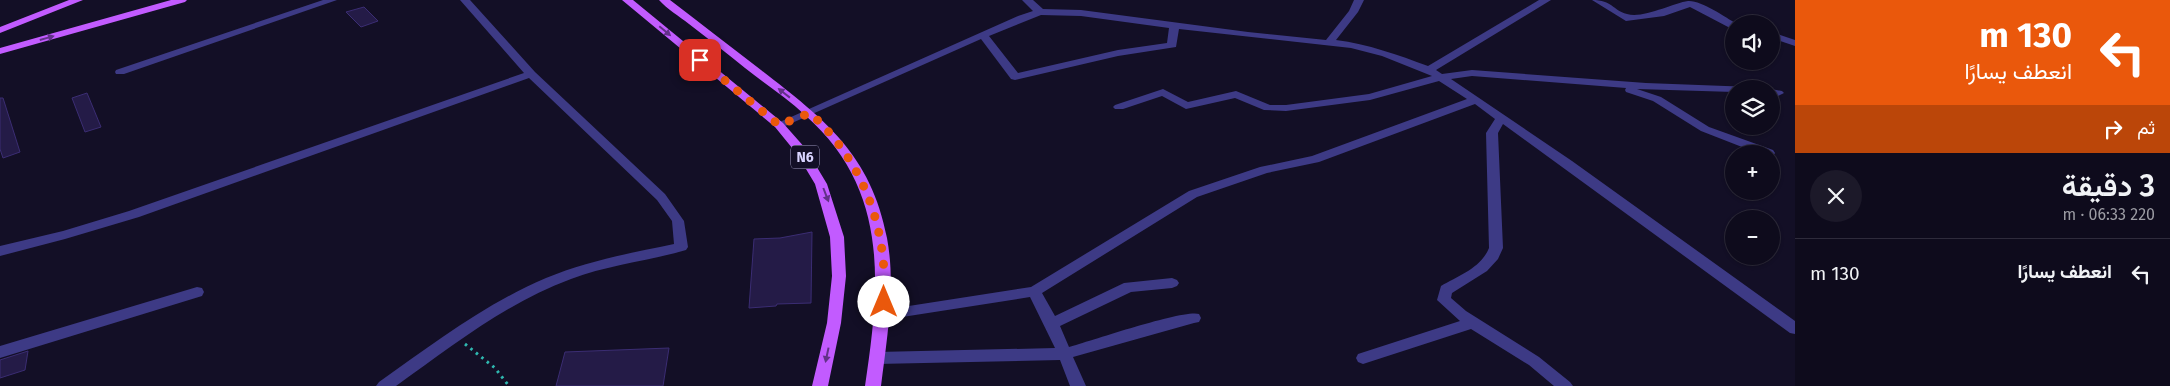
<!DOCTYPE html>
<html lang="ar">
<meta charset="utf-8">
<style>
body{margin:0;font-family:"Fira Sans",Vazirmatn,sans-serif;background:#1c1929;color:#f1f3f6;direction:rtl;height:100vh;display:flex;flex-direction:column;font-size:19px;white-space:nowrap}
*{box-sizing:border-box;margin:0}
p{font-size:16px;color:#9b9ba3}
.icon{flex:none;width:28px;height:28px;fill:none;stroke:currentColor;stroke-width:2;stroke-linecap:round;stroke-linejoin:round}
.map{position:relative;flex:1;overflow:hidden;direction:ltr}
.details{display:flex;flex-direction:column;background:#0e0b1c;width:375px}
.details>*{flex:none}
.banner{background:#ea580c;color:#fff;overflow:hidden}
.controls{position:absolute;left:1725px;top:15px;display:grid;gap:10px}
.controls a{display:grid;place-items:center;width:55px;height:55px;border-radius:50%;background:#0e0b1c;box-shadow:0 1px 4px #0004,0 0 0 1px #2e2b3b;font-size:25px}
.pin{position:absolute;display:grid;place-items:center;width:42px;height:42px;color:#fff;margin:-21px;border-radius:10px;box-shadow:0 2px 8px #0006}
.me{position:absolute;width:55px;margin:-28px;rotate:0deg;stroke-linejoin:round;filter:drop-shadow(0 0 4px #0008)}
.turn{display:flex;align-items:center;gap:18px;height:105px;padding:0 15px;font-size:22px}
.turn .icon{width:65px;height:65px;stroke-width:2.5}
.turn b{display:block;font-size:35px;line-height:42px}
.then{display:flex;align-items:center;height:48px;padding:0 15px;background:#0003;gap:10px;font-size:19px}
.round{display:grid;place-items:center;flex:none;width:52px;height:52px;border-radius:26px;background:#1c1929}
.summary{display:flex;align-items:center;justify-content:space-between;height:85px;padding:0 15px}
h1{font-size:30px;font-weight:600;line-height:38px}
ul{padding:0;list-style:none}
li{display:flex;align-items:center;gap:15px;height:70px;padding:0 15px;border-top:1px solid #2e2b3b}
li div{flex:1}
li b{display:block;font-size:19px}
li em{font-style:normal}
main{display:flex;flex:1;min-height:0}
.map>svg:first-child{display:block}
</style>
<main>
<section class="details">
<div class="banner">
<div class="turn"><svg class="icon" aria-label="left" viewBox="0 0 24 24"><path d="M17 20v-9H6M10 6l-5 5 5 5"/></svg><div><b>130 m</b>انعطف يسارًا</div></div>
<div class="then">ثم<svg class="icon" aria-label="right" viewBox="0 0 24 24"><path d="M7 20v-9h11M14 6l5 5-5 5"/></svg></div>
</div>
<div class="summary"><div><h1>3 دقيقة</h1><p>220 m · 06:33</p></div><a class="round"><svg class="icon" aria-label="close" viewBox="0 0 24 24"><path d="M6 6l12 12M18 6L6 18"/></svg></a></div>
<ul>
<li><svg class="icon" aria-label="left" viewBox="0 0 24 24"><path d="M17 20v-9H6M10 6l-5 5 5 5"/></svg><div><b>انعطف يسارًا</b></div><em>130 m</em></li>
</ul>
</section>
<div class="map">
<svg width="1795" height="386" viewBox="0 0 1795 386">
<rect width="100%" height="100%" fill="#130f26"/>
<path fill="#241b47" stroke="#3b2d73" d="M364,7L378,21L361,27L346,12Z
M87,93L101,127L85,132L72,98Z
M0,98H3L20,152L3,158L0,149Z
M812,232L811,303L777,304L776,306L749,308L754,239L780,238Z
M669,348L663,386H556L565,352Z
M28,351L25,370L0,378V360Z"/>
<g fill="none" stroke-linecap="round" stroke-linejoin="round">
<path stroke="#2fb8b0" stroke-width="3" stroke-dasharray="2.5 4.5" stroke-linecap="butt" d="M465,344L495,368L509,386"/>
<path fill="#3d3a85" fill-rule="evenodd" d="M323,0H337L124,74H116L115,72L116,70Z
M460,0H470L535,72L665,194L684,221L688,247L686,250C648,261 608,265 571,279C506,303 452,346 396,386H376L379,382C433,344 485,304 546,278C587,261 631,253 674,244L672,221L657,200L529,78L139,217L65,239L0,256V246L63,231L129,211L524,73Z
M1022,0H1033L1043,9L1081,10L1248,32L1326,40L1349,11L1354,0H1364L1358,12L1336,40C1368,44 1398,55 1428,66L1539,0H1551L1436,70L1442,74L1472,70L1646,83L1752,87L1753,89H1734V92L1637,89L1661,97L1709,127L1773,150L1775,153L1773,156L1760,154L1701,131L1653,101L1626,92L1625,90L1626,88L1472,76L1451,79L1572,161L1795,321V334L1790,333L1503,124L1498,133L1503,248L1498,259L1487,271L1452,293L1451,298L1466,311L1539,357L1570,382L1573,386H1554L1529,365L1471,329L1363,364L1358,362L1356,358L1358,354L1460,321L1437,300L1441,286C1458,276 1481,268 1489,248L1486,133L1495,119L1475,104L1319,162L1267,173L1197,197L1042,293L1055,316L1124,283L1172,278L1177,280L1179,283L1177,286L1172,288L1131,292L1060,326L1069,347C1091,341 1184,309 1199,314L1201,318L1199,322L1194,323L1073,357L1086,386H1070L1060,360L877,364L872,362L870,358L872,354L877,352L1055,348L1030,297L883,320L878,319L876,315L878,311L883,310L1031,287L1189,191L1260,167L1312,156L1467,99L1439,81L1370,100L1286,111L1264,110L1235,98L1186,109L1162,96L1123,109H1115L1113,107L1115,105L1163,89L1188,102L1236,91L1270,105H1286L1369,94L1432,76L1382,56L1351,48L1179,29L1176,47L1118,56L1015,80L1011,79L981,39L783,127L779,128L773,125L1018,16L1033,11ZM1041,15L1081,16L1169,28L1167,43L1118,50L1018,73L989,36Z
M1592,0C1613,0 1612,10 1627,14C1643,19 1673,3 1688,1C1701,0 1725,17 1737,24H1734V29L1730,28L1690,7L1664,16L1626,21Z
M1771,32L1795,40V46L1771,38Z
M1771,89L1782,91L1784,93L1778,96L1771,95Z
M197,287L202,288L204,292L202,296L0,358V346Z"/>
<path fill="#c25bff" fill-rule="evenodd" d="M69,0H83L0,33V27Z
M171,0H187L185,2L0,54V48Z
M622,0H633L783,123L806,149L827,184L844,237L846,276L841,323L828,386H812L827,323L832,276L830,237L815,184L797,154L775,127Z
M659,0H670C700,23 730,46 761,70C824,119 871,154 887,238C896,286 887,338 881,386H865C880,285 890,190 805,115C787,98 765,84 745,68C727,53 708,39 689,24C679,16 667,9 659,0Z"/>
</g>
<defs><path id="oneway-solid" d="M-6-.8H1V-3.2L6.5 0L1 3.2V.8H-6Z" transform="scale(1.25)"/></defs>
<g fill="#623188">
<use href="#oneway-solid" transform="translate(665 31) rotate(40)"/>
<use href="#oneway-solid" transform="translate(47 38) rotate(-16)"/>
<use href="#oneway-solid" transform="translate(784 93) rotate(-142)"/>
<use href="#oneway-solid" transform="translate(826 195) rotate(69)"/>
<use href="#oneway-solid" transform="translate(827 355) rotate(102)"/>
</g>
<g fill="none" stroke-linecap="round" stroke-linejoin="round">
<path stroke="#ea580c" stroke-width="9" stroke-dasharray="0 16.2" d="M700,60L779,125L810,113C864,162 888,229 884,302"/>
</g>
<g text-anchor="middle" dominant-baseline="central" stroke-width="4" stroke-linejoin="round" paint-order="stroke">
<rect fill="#130f26" stroke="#9e99be" stroke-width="1" x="791" y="145.5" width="28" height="23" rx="4"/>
<g font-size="14" font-weight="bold" fill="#d9d4ff">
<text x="805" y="157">N6</text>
</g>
</g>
</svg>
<div class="controls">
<a><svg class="icon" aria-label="sound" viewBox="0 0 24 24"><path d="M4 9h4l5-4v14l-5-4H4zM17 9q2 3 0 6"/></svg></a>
<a><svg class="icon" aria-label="layers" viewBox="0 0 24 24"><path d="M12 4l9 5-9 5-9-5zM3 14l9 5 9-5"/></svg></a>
<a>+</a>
<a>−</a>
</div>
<div class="pin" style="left:700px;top:60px;background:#d93025"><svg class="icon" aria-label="arrive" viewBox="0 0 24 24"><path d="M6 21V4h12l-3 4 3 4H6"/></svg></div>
<svg class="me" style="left:884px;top:302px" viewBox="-20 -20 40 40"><circle r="19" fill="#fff"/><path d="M0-13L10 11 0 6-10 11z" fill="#ea580c"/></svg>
</div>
</main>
